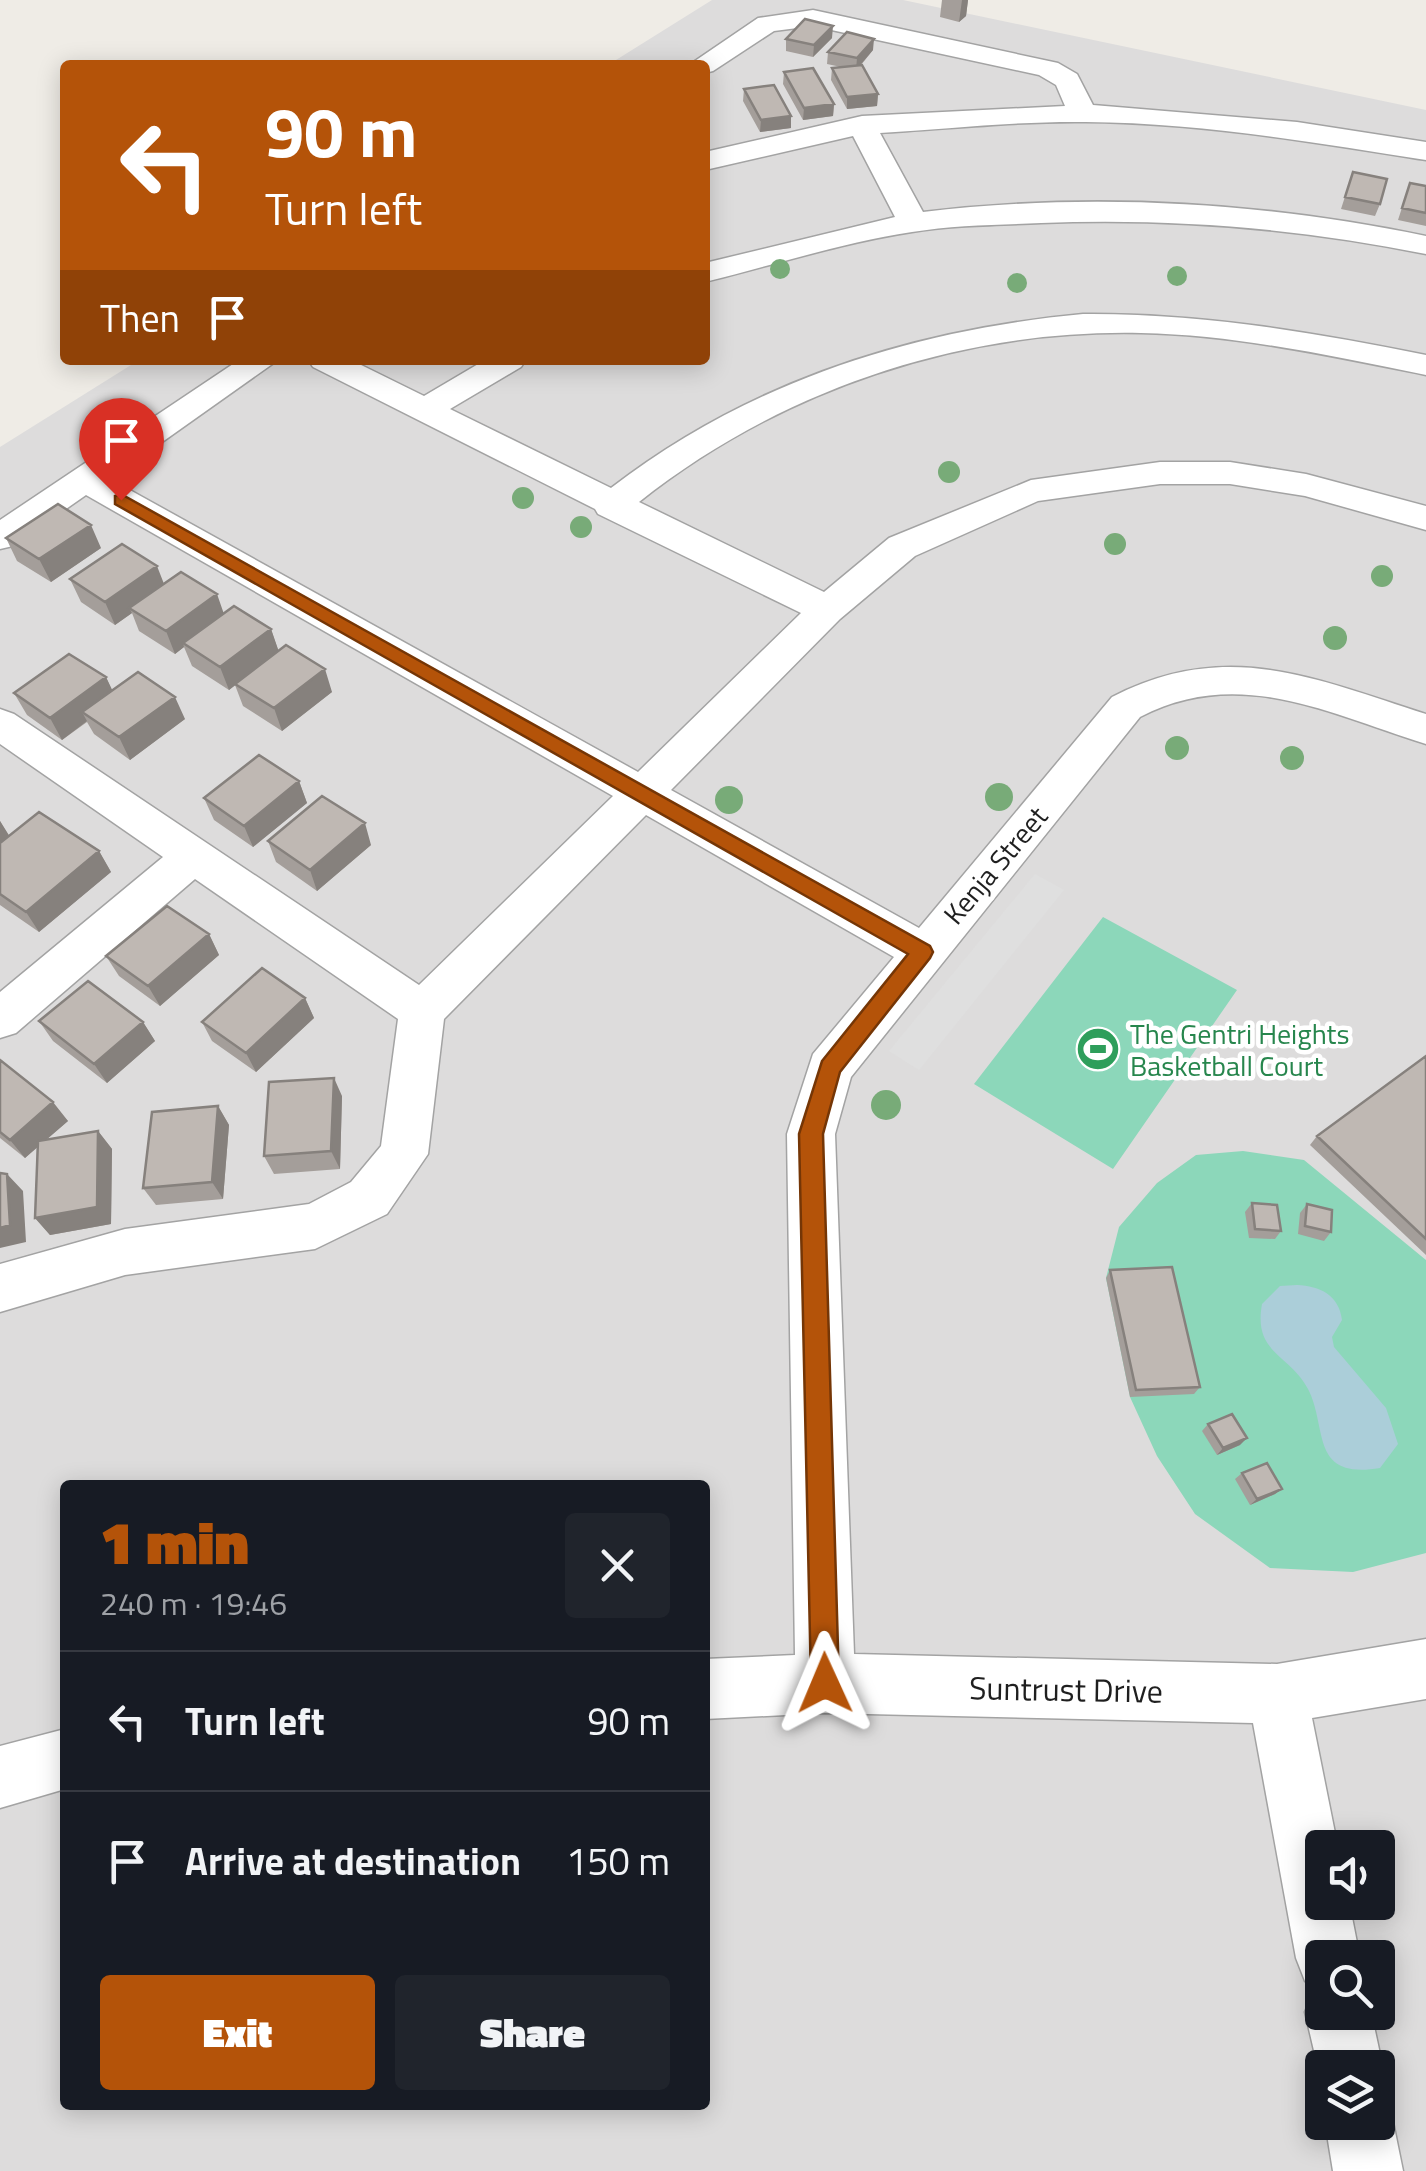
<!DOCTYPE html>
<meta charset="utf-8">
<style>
body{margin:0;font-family:"Titillium Web",sans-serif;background:#20242c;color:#f1f3f6;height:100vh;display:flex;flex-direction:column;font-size:38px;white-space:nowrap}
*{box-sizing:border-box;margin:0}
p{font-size:32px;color:#9ea1a6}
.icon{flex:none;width:55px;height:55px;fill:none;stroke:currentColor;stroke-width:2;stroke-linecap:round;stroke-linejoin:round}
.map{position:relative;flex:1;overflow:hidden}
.drawer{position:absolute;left:60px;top:1480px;width:650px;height:630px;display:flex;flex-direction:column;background:#171b24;border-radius:10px;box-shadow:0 5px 25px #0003}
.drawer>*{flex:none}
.hud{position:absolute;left:60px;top:60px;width:650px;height:305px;border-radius:10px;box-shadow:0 5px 25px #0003;background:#b45309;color:#fff;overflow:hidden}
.controls{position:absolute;left:1305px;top:1830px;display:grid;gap:20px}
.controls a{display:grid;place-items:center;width:90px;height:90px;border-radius:10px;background:#171b24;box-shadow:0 5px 25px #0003;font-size:50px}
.pin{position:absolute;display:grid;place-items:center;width:85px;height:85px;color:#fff;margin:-102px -42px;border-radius:50% 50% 50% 0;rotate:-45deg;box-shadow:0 0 10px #0007}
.pin .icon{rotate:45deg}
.me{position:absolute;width:110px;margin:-55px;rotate:359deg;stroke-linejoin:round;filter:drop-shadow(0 0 8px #0008)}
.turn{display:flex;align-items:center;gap:35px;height:210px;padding:0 40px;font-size:45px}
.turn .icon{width:130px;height:130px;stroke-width:2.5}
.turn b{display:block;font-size:70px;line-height:85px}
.then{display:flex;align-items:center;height:95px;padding:0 40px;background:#0003;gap:20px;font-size:38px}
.round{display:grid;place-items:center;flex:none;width:105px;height:105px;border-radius:10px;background:#20242c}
.head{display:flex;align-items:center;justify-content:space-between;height:170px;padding:0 40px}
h1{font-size:60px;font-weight:800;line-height:75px;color:#b45309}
.cta{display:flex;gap:20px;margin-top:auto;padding:20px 40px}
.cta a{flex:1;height:115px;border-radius:10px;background:#b45309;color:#fff;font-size:40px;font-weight:800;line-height:115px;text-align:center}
.cta a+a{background:#20242c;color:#f1f3f6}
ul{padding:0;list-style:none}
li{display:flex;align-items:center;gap:30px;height:140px;padding:0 40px;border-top:2px solid #363941}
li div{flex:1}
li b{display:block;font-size:38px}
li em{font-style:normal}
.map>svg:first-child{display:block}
</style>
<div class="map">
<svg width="1426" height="2171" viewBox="0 0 1426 2171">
<rect width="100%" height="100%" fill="#efece6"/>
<path fill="#dddcdc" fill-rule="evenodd" d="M712,0H903L1426,110V2171H0V447L139,360H705V65H608ZM65,1485H705V2105H65ZM1322,1848H1378V1902H1322ZM1322,1958H1378V2012H1322ZM1322,2068H1378V2122H1322Z"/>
<path fill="#8cd7ba" d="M1103,917L1237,990L1113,1169L974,1084Z
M1243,1151L1304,1160L1426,1260V1553L1353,1572L1270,1568L1195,1514L1157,1456L1130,1397L1106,1278L1119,1227L1157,1183L1196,1155Z"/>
<path fill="#dfdfdf" d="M1035,874L1064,890L919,1070L889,1051Z"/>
<path fill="#abced9" d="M1297,1285C1320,1286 1339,1295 1342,1320L1332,1337L1334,1347L1386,1408L1398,1444L1380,1468C1309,1480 1328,1427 1308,1389C1289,1353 1253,1354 1262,1304L1280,1286Z"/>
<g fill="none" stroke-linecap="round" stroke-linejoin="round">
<g stroke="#a3a3a3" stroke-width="3">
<path id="minor" d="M813,10L1058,63L1077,74L1093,105L1297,122L1426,142V160C1313,142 1200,123 1086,122C1018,121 948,129 880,133L923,212C1090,192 1262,202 1426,236V254C1298,228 1171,218 1041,223C998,225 954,225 912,232C841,243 774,265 705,282V263L895,217L853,136L705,170V152L862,116L1065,106L1056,85L1039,75L813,26L774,31L713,71L705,73V65H689L758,18Z
M1083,314C1200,313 1312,332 1426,355V375C1332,356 1237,335 1141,333C961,329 780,390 639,502L824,592L889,538L1031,480L1160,462H1230L1306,474L1426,506V530L1305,496L1230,484H1160L1038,501L915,556L840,619L671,790L919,928L1112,697C1226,638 1313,678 1426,714V744C1329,714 1239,665 1140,717L851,1077L835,1134L854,1654L1277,1664L1426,1639V1699L1312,1718L1338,1848H1322V1902H1349L1360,1958H1322V2012H1371L1383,2068L1378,2080V2068H1322V2085L1305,2012L1315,1989L1319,1987L1305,1981L1296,1958L1253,1723L825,1713L705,1719V1659L795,1655L787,1134L813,1054L894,957L646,815L444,1019L428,1154L387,1214L315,1249L125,1275L0,1312V1264L125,1229L309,1204L351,1182L381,1146L398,1019L195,879L16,1033L0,1038V992L163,857L0,744V709L14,714L419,985L613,796L86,495L13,546L0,549V520L239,360H278L110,479L638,772L801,613L598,514L595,509L313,367L308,360H351L424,396L485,360H526L521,367L450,409L611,488C748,382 912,330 1083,314Z
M65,1729V1789L0,1808V1746Z
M1378,2096L1383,2098L1393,2122L1403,2171H1333L1325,2122H1378Z"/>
</g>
<use href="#minor" fill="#fff" fill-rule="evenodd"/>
</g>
<g fill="#78ab78">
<circle cx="780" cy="269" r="10"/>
<circle cx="1177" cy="276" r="10"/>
<circle cx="1017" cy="283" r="10"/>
<circle cx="949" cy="472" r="11"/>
<circle cx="523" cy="498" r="11"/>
<circle cx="581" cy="527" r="11"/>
<circle cx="1115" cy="544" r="11"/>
<circle cx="1382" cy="576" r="11"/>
<circle cx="1335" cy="638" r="12"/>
<circle cx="1177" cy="748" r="12"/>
<circle cx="1292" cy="758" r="12"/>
<circle cx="999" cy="797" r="14"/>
<circle cx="729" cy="800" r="14"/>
<circle cx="886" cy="1105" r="15"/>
</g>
<path fill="#a49e9a" d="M942,0H968L966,16L959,22L940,17Z
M832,38L813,57L786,51V39Z
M873,50L861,65L878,94L877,106L847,109L831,80L832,68L841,67L827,64L828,52Z
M784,72L834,104L833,116L803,120L783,84Z
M744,89L791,128L760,132L743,101Z
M1353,172L1380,204L1375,216L1341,209Z
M1410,183L1426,186V226L1398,220Z
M6,538L101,548L51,582L17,561Z
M70,579L164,584L224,614L271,629L278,650L332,692L282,731L243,706L235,685L229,690L192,666L184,647L175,654L139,631L132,613L115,625L81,602Z
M106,677L112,691L185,719L130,760L94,734L87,722L62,740L27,715L14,693Z
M299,781L307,803L253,847L214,820L204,798Z
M0,821L9,836L99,851L111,872L39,932L0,905Z
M268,841L371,845L317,891L276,862Z
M209,934L219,955L160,1006L119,976L106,956Z
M305,998L314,1018L256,1072L212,1041L202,1022Z
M39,1021L143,1022L155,1041L107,1083L53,1041Z
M1426,1056V1255L1310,1145L1317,1136Z
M0,1060L68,1121L46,1140L98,1131L112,1149L111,1224L50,1235L35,1218L37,1147L25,1158L0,1138Z
M342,1096L340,1169L274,1174L264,1156Z
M218,1106L229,1125L223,1199L156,1205L143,1188Z
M1252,1203L1281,1231L1275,1239L1249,1238L1245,1212Z
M1307,1204L1331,1232L1324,1241L1298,1234L1300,1213Z
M1110,1270L1200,1387L1194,1394L1130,1397L1106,1278Z
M1208,1424L1240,1445L1217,1455L1202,1431Z
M1242,1473L1282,1489L1275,1494L1250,1505L1235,1479Z"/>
<path fill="#86817d" d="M962,0H968L966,16L959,22Z
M833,26L832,38L813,57L814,45Z
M874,39L873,50L856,70L857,58Z
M878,94L877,106L847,109V97Z
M834,104L833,116L803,120L804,108Z
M791,116V128L760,132L761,120Z
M91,525L101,548L51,582L39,559Z
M157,566L166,589L129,608L132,613L115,625L105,602Z
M217,594L225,617L183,643L184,647L175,654L166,631Z
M271,629L279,652L229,690L220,667Z
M325,669L332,692L282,731L274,708Z
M106,677L117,700L82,712L87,721L62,740L50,718Z
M175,697L185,719L130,760L119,737Z
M299,781L307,803L253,847L244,826Z
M0,821L10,837L0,845Z
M365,823L371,845L317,891L310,870Z
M99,851L111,872L39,932L26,912Z
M209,934L219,955L160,1006L148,986Z
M305,998L314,1018L256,1072L246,1053Z
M143,1022L155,1041L107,1083L94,1064Z
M334,1078L342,1096L340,1169L331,1151Z
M53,1102L68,1121L25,1158L10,1140Z
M218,1106L229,1125L223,1199L212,1182Z
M98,1131L112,1149L111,1224L50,1235L35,1218Z
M7,1174L23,1191L26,1242L0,1248V1228Z
M1247,1438L1240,1445L1217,1455L1223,1448Z
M1282,1489L1275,1494L1250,1505L1257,1499Z"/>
<path fill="#bfb8b3" stroke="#86817d" stroke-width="2.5" d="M805,19L833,26L814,45L786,39Z
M847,32L874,39L857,58L828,52Z
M862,65L878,94L847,97L832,68Z
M813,68L834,104L804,108L784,72Z
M774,85L791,116L761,120L744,89Z
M1353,172L1387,179L1380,204L1345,197Z
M1410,183L1426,186V213L1402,208Z
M58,504L91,525L39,559L6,538Z
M122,544L157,566L105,602L70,579Z
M181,572L217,594L166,631L129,608Z
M234,606L271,629L220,667L183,643Z
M286,645L325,669L274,708L235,684Z
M69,654L106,677L50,718L14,693Z
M138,672L175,697L119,737L82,712Z
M259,755L299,781L244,826L204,798Z
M322,796L365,823L310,870L268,841Z
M39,812L99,851L26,912L0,894V843Z
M167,906L209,934L148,986L106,956Z
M262,968L305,998L246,1053L202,1022Z
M88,981L143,1022L94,1064L39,1021Z
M1426,1056V1239L1317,1136Z
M0,1060L53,1102L10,1140L0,1132Z
M334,1078L331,1151L264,1156L269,1082Z
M218,1106L212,1182L143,1188L152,1112Z
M98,1131L97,1207L35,1218L38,1141Z
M0,1173L7,1174L10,1225L0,1228Z
M1252,1203L1277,1205L1281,1231L1255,1229Z
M1307,1204L1332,1210L1331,1232L1305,1226Z
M1172,1267L1200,1387L1136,1390L1110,1270Z
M1232,1414L1247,1438L1223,1448L1208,1424Z
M1267,1463L1282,1489L1257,1499L1242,1473Z"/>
<path fill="#b45309" stroke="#753606" stroke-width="2.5" d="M121,494L930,946L933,952L930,958L840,1072L823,1134L839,1683L835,1693L825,1697L815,1693L811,1683L799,1134L822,1061L908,954L115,504V496Z"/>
<defs>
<g id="stadium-disc" transform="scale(2.25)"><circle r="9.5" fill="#2e9e5b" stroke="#fff"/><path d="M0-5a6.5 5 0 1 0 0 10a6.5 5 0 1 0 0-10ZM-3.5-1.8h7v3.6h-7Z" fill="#fff"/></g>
</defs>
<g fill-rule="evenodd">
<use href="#stadium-disc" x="1098" y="1049"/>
</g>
<g text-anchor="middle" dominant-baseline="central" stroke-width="9" stroke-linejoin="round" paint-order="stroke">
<g font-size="28" fill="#1f1f1f" stroke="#fff">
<text transform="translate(995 865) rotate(-50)">Kenja Street</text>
</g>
<g font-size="28" fill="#27864d" stroke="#fff" text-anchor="start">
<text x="1130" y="1033">The Gentri Heights<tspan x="1130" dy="32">Basketball Court</tspan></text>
</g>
<g font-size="32" fill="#1f1f1f" stroke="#fff">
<text transform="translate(1066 1689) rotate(1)">Suntrust Drive</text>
</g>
</g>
</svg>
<div class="controls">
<a><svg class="icon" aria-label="sound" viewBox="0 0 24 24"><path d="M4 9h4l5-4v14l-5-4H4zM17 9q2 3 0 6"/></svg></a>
<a><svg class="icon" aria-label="search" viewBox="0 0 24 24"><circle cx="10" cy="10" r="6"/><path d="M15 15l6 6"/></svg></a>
<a><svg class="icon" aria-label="layers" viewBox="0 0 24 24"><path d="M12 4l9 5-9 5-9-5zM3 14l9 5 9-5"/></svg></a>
</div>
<div class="pin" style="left:121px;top:500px;background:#d93025"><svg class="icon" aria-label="arrive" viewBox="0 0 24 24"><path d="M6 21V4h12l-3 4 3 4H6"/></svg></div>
<svg class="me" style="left:825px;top:1683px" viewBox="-20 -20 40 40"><path d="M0-17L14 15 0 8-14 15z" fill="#b45309" stroke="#fff" stroke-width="4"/></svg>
<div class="hud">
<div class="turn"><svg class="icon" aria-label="left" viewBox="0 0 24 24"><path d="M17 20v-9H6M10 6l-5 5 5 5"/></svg><div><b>90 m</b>Turn left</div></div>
<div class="then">Then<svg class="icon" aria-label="arrive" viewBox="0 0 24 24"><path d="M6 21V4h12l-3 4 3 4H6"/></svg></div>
</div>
<section class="drawer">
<div class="head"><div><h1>1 min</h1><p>240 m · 19:46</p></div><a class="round"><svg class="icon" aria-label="close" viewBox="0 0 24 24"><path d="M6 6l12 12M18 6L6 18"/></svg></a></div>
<ul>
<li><svg class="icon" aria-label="left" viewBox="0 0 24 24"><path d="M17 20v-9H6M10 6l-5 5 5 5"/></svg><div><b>Turn left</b></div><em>90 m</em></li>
<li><svg class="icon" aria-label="arrive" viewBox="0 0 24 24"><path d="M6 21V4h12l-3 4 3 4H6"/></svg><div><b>Arrive at destination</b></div><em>150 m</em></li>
</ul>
<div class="cta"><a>Exit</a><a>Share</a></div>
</section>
</div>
